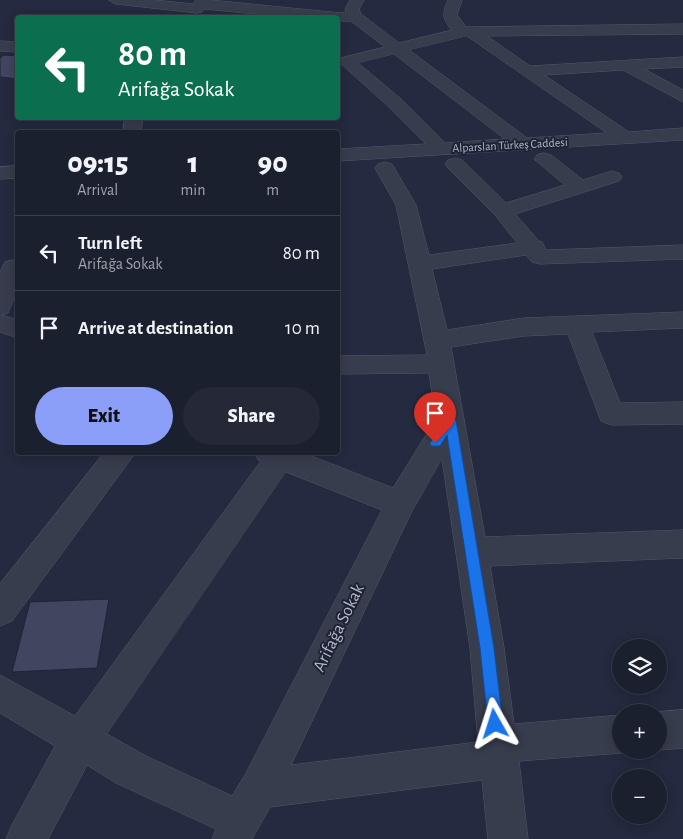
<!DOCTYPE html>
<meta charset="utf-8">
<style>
body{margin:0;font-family:"Alegreya Sans",sans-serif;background:#242837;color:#f1f3f6;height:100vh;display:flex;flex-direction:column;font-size:19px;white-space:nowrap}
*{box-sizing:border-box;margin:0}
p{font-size:16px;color:#a0a3aa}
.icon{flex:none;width:28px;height:28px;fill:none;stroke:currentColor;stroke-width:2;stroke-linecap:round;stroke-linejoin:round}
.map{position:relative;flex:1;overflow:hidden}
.sheet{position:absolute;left:15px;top:130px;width:325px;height:325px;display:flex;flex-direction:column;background:#1b202f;border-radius:5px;box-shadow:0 2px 12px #0003,0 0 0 1px #393e4b}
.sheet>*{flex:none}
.top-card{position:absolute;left:15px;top:15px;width:325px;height:105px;border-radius:5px;box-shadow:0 2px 12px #0003,0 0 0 1px #393e4b;background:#0b6e4f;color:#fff;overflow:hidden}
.controls{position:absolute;left:612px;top:639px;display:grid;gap:10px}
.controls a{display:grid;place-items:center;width:55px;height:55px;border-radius:50%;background:#1b202f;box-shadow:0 2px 12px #0003,0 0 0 1px #393e4b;font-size:25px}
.pin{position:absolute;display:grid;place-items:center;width:42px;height:42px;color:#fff;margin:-51px -21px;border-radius:50% 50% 50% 0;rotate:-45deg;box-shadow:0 0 5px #0007}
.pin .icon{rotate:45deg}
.me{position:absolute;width:55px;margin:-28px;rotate:354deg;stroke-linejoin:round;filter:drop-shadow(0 0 4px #0008)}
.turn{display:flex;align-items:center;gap:18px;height:105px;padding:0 20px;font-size:22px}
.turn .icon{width:65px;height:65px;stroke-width:2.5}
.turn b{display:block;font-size:35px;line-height:42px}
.eta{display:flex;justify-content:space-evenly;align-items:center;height:85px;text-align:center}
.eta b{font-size:30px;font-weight:800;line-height:35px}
.primary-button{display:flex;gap:10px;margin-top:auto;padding:10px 20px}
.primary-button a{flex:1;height:58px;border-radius:30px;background:#8b9ff8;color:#111;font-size:20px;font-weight:800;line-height:58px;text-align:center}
.primary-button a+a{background:#242837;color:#f1f3f6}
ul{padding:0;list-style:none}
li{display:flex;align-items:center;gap:15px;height:75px;padding:0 20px;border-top:1px solid #393e4b}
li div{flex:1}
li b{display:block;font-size:19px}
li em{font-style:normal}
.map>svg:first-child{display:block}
</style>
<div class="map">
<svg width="683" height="839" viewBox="0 0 683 839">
<rect width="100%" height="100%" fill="#242a3f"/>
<path fill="#40465f" stroke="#1f2435" d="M4,55L18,56V79L0,77V58Z
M109,599L97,668L12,672L30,602Z"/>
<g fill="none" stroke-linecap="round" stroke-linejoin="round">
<g stroke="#535869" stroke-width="1">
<path id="minor" d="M109,0H154L193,4L196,0H210L341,13L346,12L345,9L350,0H364L359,9L361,14L399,43L452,30C442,19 442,13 448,0H462L457,15L466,27L683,24V34L487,36L530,66L683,57V67L644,69L683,90V102L623,70L544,75L629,132L683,128V140L338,161V149L426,144L389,107L338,61L340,58L385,47L351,21H338V18H300L204,9L202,12L197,13L116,4ZM467,36L607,133L527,138L409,50ZM394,54L505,139L445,143L401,99L358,63Z
M0,41L18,42V52L0,51Z
M125,118H143L141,132H123Z
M544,153L551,155L583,180L612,171L619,173L622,177L619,181L515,214L539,241L542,242L546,250L683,245V259L540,264L532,262L526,255L432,269L447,330L524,318L683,312V328L592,332L620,403L683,402V424L611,425L601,421L568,334L524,336L451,347L485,537L683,530V558L490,566L504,648L514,724L621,715V750H628L621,753L519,761L528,839H488L482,780L270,807L252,839H212L216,829L116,783L87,765L48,839H6L12,825L55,746L0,713V675L75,716L261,461L258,460L254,452H301L393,488L436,419L429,373L338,374V356L427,355L396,205L375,168L378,164L385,162L392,164L416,205L429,255L517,243L495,215L448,168L445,164L448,160L455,158L462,160L506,203L565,185L534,159L537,155ZM442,459L470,648L478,742L291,765L412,511ZM286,472L382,510L245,775L232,796L144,755L107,734Z
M18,166V178L0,179V167Z
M13,260L18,261V289L8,313L1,315L18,320V338L0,332V272L5,262Z
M105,452H136L12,621L0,626V584Z
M683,710V748L659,750L658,712Z"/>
</g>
<use href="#minor" fill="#383d4e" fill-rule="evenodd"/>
</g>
<path fill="#1a73e8" stroke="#114b97" d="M450,415L456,420L494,648L503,724L501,730L495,732L490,730L488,724L480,648L447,435L440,446H431L430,443L446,416Z"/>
<g text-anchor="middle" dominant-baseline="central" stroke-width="4" stroke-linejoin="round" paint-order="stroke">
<g font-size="12" fill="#b4b8c9" stroke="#1d2234">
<text transform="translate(510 145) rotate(-3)">Alparslan Türkeş Caddesi</text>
</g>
<g font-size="18" fill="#b4b8c9" stroke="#1d2234">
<text transform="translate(339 628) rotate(-64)">Arifağa Sokak</text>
</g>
</g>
</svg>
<div class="controls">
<a><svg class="icon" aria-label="layers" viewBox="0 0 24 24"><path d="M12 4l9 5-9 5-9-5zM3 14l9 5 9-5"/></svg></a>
<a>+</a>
<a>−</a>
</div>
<div class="pin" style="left:435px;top:443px;background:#d93025"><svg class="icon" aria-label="arrive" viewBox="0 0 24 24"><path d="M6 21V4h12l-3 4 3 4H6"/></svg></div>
<svg class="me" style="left:495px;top:724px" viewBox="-20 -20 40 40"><path d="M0-17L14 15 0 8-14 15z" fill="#1a73e8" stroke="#fff" stroke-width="4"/></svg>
<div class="top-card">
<div class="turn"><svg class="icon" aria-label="left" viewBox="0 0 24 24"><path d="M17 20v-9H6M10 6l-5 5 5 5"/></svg><div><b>80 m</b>Arifağa Sokak</div></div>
</div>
<section class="sheet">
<div class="eta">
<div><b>09:15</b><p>Arrival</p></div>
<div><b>1</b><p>min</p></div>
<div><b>90</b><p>m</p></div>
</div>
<ul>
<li><svg class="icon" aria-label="left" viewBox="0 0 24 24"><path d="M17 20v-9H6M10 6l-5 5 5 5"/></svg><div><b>Turn left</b><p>Arifağa Sokak</p></div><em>80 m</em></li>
<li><svg class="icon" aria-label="arrive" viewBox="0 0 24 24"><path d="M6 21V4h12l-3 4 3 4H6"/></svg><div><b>Arrive at destination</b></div><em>10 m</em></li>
</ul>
<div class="primary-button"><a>Exit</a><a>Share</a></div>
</section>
</div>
